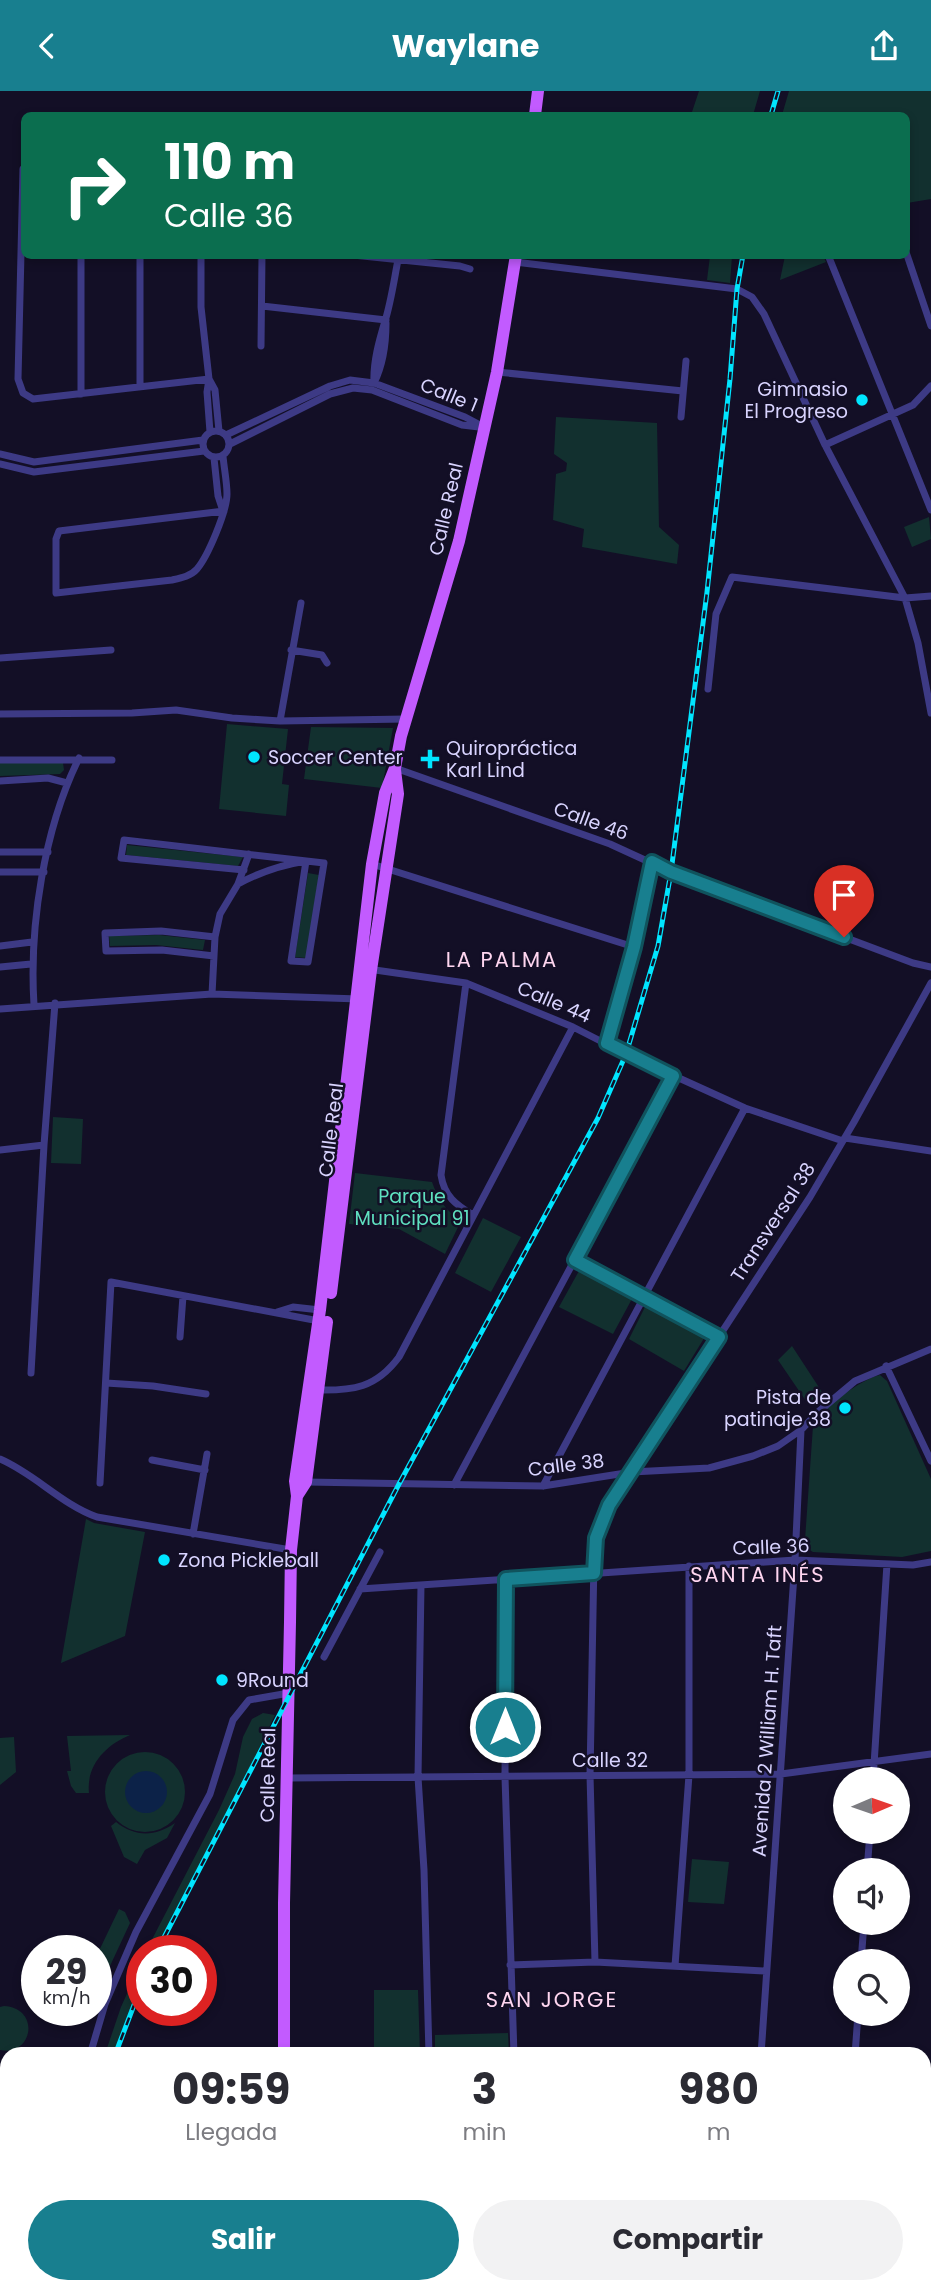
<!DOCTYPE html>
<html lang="es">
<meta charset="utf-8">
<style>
body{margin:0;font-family:Poppins,sans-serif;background:#f2f2f3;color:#2b2b33;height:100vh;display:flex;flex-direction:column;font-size:26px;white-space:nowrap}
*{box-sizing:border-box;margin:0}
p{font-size:23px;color:#7c7c81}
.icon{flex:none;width:38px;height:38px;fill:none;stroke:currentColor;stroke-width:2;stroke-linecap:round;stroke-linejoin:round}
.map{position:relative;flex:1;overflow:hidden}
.panel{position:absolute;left:0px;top:1956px;width:931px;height:247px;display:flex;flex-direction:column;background:#fff;border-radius:21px 21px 0 0;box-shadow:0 4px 10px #0003}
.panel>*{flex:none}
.top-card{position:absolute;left:21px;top:21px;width:889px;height:147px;border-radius:10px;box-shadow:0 4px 10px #0003;background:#0b6e4f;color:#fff;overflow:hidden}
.needle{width:46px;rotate:88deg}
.tools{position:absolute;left:833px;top:1676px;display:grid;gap:14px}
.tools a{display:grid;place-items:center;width:77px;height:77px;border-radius:50%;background:#fff;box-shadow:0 4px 10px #0003;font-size:35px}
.speed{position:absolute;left:21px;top:1844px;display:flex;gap:14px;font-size:35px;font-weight:700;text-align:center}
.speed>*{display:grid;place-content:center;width:91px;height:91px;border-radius:50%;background:#fff;box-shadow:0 4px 10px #0003;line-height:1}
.speed small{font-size:18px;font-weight:400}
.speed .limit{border:10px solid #d22;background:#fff;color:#111}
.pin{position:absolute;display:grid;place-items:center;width:60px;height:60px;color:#fff;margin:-72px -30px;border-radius:50% 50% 50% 0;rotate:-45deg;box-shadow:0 0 7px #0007}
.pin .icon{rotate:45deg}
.me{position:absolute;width:77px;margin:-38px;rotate:0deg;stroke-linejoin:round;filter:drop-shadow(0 0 5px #0008)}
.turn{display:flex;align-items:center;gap:24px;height:147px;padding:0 28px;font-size:32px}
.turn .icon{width:91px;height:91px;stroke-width:2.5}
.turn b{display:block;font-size:49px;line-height:60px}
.eta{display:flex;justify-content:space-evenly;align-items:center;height:119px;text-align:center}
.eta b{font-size:42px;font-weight:700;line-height:49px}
.action{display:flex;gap:14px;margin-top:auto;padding:14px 28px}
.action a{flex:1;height:80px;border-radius:42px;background:#187f8f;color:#fff;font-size:28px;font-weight:700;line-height:80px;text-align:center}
.action a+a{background:#f2f2f3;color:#2b2b33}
header{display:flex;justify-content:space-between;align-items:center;height:91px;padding:0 28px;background:#187f8f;color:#fff;font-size:32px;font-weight:700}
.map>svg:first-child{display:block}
</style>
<header><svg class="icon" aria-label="back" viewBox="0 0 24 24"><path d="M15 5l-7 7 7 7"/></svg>Waylane<svg class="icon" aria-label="share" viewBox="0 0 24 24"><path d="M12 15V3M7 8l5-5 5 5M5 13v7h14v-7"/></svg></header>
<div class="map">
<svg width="931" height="2203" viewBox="0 0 931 2203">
<rect width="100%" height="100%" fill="#130f26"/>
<path fill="#12302f" d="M699,0H760L753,24H691Z
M789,0H931V108L907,112L906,24H782Z
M710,165H732L730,192L707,189Z
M785,165H823L826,171L780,189Z
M556,326L657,332L659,436L679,454L677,473L582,456L584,438L553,429L556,383L566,380L567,372L554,363Z
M929,426L931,448L912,456L904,436Z
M227,633L288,638L282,693L289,694L286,725L219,718Z
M311,636L393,637L382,697L304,688Z
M0,672H63L64,679L60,683L0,685Z
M127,754L243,766L238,775L126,764Z
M308,782L319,784L306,867L295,866Z
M159,844L205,849L203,859L156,854L110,855L109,845Z
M53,1026L83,1028L81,1073L51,1072Z
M355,1082L432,1091C438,1108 446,1120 461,1130L445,1163L399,1138L349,1133Z
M483,1127L521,1146L491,1201L455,1182Z
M580,1178L633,1206L613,1243L559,1216Z
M647,1212L706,1244L684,1280L629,1248Z
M792,1255L822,1301L808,1313L778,1269Z
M880,1284L887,1290L931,1388V1460L902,1466L813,1461L808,1458L805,1449L813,1335C822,1317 861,1288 880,1284Z
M86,1428L94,1432L145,1441L125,1545L61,1572Z
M263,1622L275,1624L248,1681L156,1860H146L219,1719L235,1683L243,1646L252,1628Z
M130,1644C106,1654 86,1674 89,1702H76L71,1695L67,1680H71L67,1645Z
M14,1646L16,1681L0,1694V1647Z
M105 1701a40 40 0 1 1 80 0a40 40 0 1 1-80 0Z
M116,1731C135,1746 155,1746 175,1732L167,1747L145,1759L137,1773L124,1766L111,1735Z
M692,1768L729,1771L724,1813L688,1811Z
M119,1818L125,1821L130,1832L96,1905V1866Z
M142,1869V1893L115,1963H105L121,1916Z
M374,1899H418L420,1963H374Z
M4,1915C41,1917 33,1966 0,1959V1916Z
M508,1942L509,1963H435V1944Z"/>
<path fill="#0c2248" d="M125 1701a21 21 0 1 1 42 0a21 21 0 1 1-42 0Z"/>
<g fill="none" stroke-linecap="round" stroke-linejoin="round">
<path stroke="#3d3a85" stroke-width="7" d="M24,78H23L18,288L23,302L33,308L209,288
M906,161L931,235
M140,164V295
M201,164V216L209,288L207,301L210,341
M353,164L460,175L470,178
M828,164L931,419
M515,171L737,198L752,206L764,223L825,354L905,507L918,552L931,622
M262,215L386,229
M261,255L262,164
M497,281L683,300
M209,288L215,299L219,340
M374,292C373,271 379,250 385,230C391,211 394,189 398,169
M374,292C383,274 386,252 386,232
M81,303V164
M681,326L686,270
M203 353a13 13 0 1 1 26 0a13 13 0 1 1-26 0Z
M226,344L330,295L350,289L374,292L465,326L484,336
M230,353L330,303L353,297L372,299L462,334L479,336
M825,354L913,314L931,295
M0,363L34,371L203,349
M223,365C224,377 227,391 227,403C227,420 208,465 197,478C191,485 181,487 172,489L56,502V448L59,440L224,420
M214,367L218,405L223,420
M0,373L34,381L204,360
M291,559L322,564L327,572
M0,567L111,559
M708,598L716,523L732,486L905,507L931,505
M0,623L132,622L176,619L232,627L280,630L406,628
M280,630L301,512
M0,669H112
M395,677L610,753L671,781L913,872L931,876
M0,690L48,687L67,692
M0,761H48
M372,773L634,856
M0,781H44
M238,793C260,781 281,774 306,770L291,870L308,871L324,772L124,749L121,767L244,779
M0,855L32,851
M214,865L162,859L106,860L105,842L161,840L215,846
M0,876L31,873
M368,878L466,892L573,936L626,963L745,1017L843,1050
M466,892L441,1084C444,1105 456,1114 473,1124
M212,903L215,846L220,823L238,793L249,763
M34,914C29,835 44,738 79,667
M0,918L212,903L359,908
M607,952L634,856L652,771
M845,1047L931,1060
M0,1059L44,1054
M574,1169L719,1246
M277,1221L293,1216L320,1219
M180,1246L183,1205
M886,1275L931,1370
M31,1282L44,1054L55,912
M106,1292L153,1295L206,1303
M316,1299C353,1300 376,1297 399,1266L573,936
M0,1368C35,1383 61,1413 97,1426L291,1459
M152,1369L205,1379
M306,1391L543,1395L632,1381L709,1377L753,1365L778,1355L801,1339L818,1321L855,1290L931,1258
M100,1392L111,1191L319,1230
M454,1394L673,985
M543,1395L745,1017
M193,1443L207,1363
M506,1488L505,1686L514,1964
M421,1494L418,1686L424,1779L429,1964
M360,1498L795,1469L913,1474L931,1471
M324,1566L380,1461
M288,1687L781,1683L931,1663
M873,1689L887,1473
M867,1780L870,1741
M595,1871L590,1684L594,1468L596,1447L609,1414L810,1106L854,1031L931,892
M861,1871L864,1832
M510,1874L595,1871L766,1880
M675,1875L689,1684V1475
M90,1964L105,1913L136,1841L210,1703L233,1629L249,1609L289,1602
M761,1964L795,1469L801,1339
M855,1964L858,1923
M924,2022H931
M280,2200L308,2203
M428,2203L429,2196
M511,2203L512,2196
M748,2203L749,2196
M878,2203V2196"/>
<path stroke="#6f6bff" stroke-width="10" d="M0,2093L7,2095
M0,2115L7,2123
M48,2196L52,2203
M61,2196L62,2203"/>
<path stroke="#c25bff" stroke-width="12" d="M535,24L538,0
M331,1202L371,879L398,703L395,679
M297,1405L306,1391L327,1231
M284,1964V1812L290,1531L291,1459L297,1405L295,1390L320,1219L372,773L385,702L395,677L401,645L459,450L497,281L516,164
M280,2203V2196"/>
<g stroke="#00e5ff" stroke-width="5">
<path id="rail" d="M771,24L778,0
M157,1860L399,1393L598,1027L626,963L658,855L671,781L707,501L730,288L737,198L743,164
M115,1964L142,1893
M76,2196V2203"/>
</g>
<use href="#rail" stroke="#130f26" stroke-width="2.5" stroke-dasharray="8" stroke-linecap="butt"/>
</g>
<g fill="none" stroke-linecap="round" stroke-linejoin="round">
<g stroke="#10535d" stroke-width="18">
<path id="route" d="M505,1636L506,1488L594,1482L596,1447L609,1414L719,1246L575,1169L673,985L607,952L634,856L652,771L671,781L844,846"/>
</g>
<use href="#route" stroke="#187f8f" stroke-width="12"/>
</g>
<g fill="#00e5ff" stroke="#130f26" stroke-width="2.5">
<circle cx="862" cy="309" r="7"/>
<circle cx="254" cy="666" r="7"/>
<path d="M426.5 657.5h7v7h7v7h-7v7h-7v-7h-7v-7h7z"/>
<circle cx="845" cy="1317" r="7"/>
<circle cx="164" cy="1469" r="7"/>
<circle cx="222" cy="1589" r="7"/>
</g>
<g text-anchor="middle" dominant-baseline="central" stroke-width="5" stroke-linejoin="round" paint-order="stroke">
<g font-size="19" fill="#d9d4ff" stroke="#130f26" text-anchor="start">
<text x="848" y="298" text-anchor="end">Gimnasio<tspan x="848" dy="22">El Progreso</tspan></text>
<text x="446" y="657">Quiropráctica<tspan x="446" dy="22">Karl Lind</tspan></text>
<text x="268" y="666">Soccer Center</text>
<text x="831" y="1306" text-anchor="end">Pista de<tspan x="831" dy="22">patinaje 38</tspan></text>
<text x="178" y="1469">Zona Pickleball</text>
<text x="236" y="1589">9Round</text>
</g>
<g font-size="19" fill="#d9d4ff" stroke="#130f26">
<text transform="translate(449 304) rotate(22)">Calle 1</text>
<text transform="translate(446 418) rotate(-77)">Calle Real</text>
<text transform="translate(591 730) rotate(20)">Calle 46</text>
<text transform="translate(554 911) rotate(23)">Calle 44</text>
<text transform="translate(331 1039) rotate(-83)">Calle Real</text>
<text transform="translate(773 1131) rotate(-57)">Transversal 38</text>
<text transform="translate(566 1374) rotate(-7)">Calle 38</text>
<text transform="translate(771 1456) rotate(-2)">Calle 36</text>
<text transform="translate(767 1650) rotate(-86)">Avenida 2 William H. Taft</text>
<text x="610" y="1669">Calle 32</text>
<text transform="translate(268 1684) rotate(-89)">Calle Real</text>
</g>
<g font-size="19" fill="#5fe0c0" stroke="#130f26">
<text x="412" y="1105">Parque<tspan x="412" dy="22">Municipal 91</tspan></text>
</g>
<g font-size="21" letter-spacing="2" fill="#ffd6f0" stroke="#130f26">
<text x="502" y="868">LA PALMA</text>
<text x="758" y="1483">SANTA INÉS</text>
<text x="552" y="1908">SAN JORGE</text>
</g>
</g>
</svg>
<div class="tools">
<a><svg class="needle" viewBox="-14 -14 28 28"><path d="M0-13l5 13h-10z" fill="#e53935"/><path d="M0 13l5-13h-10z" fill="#7c7c81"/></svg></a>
<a><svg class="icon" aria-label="sound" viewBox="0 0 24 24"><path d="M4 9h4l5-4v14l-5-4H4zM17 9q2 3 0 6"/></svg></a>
<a><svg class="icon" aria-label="search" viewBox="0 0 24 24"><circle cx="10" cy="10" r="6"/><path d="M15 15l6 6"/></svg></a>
</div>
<div class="speed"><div>29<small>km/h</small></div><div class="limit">30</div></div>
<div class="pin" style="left:844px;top:846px;background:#d93025"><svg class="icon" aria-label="arrive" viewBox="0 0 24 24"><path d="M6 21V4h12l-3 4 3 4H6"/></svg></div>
<svg class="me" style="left:505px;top:1636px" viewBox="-20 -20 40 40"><circle r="17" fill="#187f8f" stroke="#fff" stroke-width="3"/><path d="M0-11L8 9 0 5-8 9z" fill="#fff"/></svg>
<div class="top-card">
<div class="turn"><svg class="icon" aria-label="right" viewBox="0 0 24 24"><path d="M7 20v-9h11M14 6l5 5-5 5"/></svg><div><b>110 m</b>Calle 36</div></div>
</div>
<section class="panel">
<div class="eta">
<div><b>09:59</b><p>Llegada</p></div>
<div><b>3</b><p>min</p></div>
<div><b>980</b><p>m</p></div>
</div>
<div class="action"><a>Salir</a><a>Compartir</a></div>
</section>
</div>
